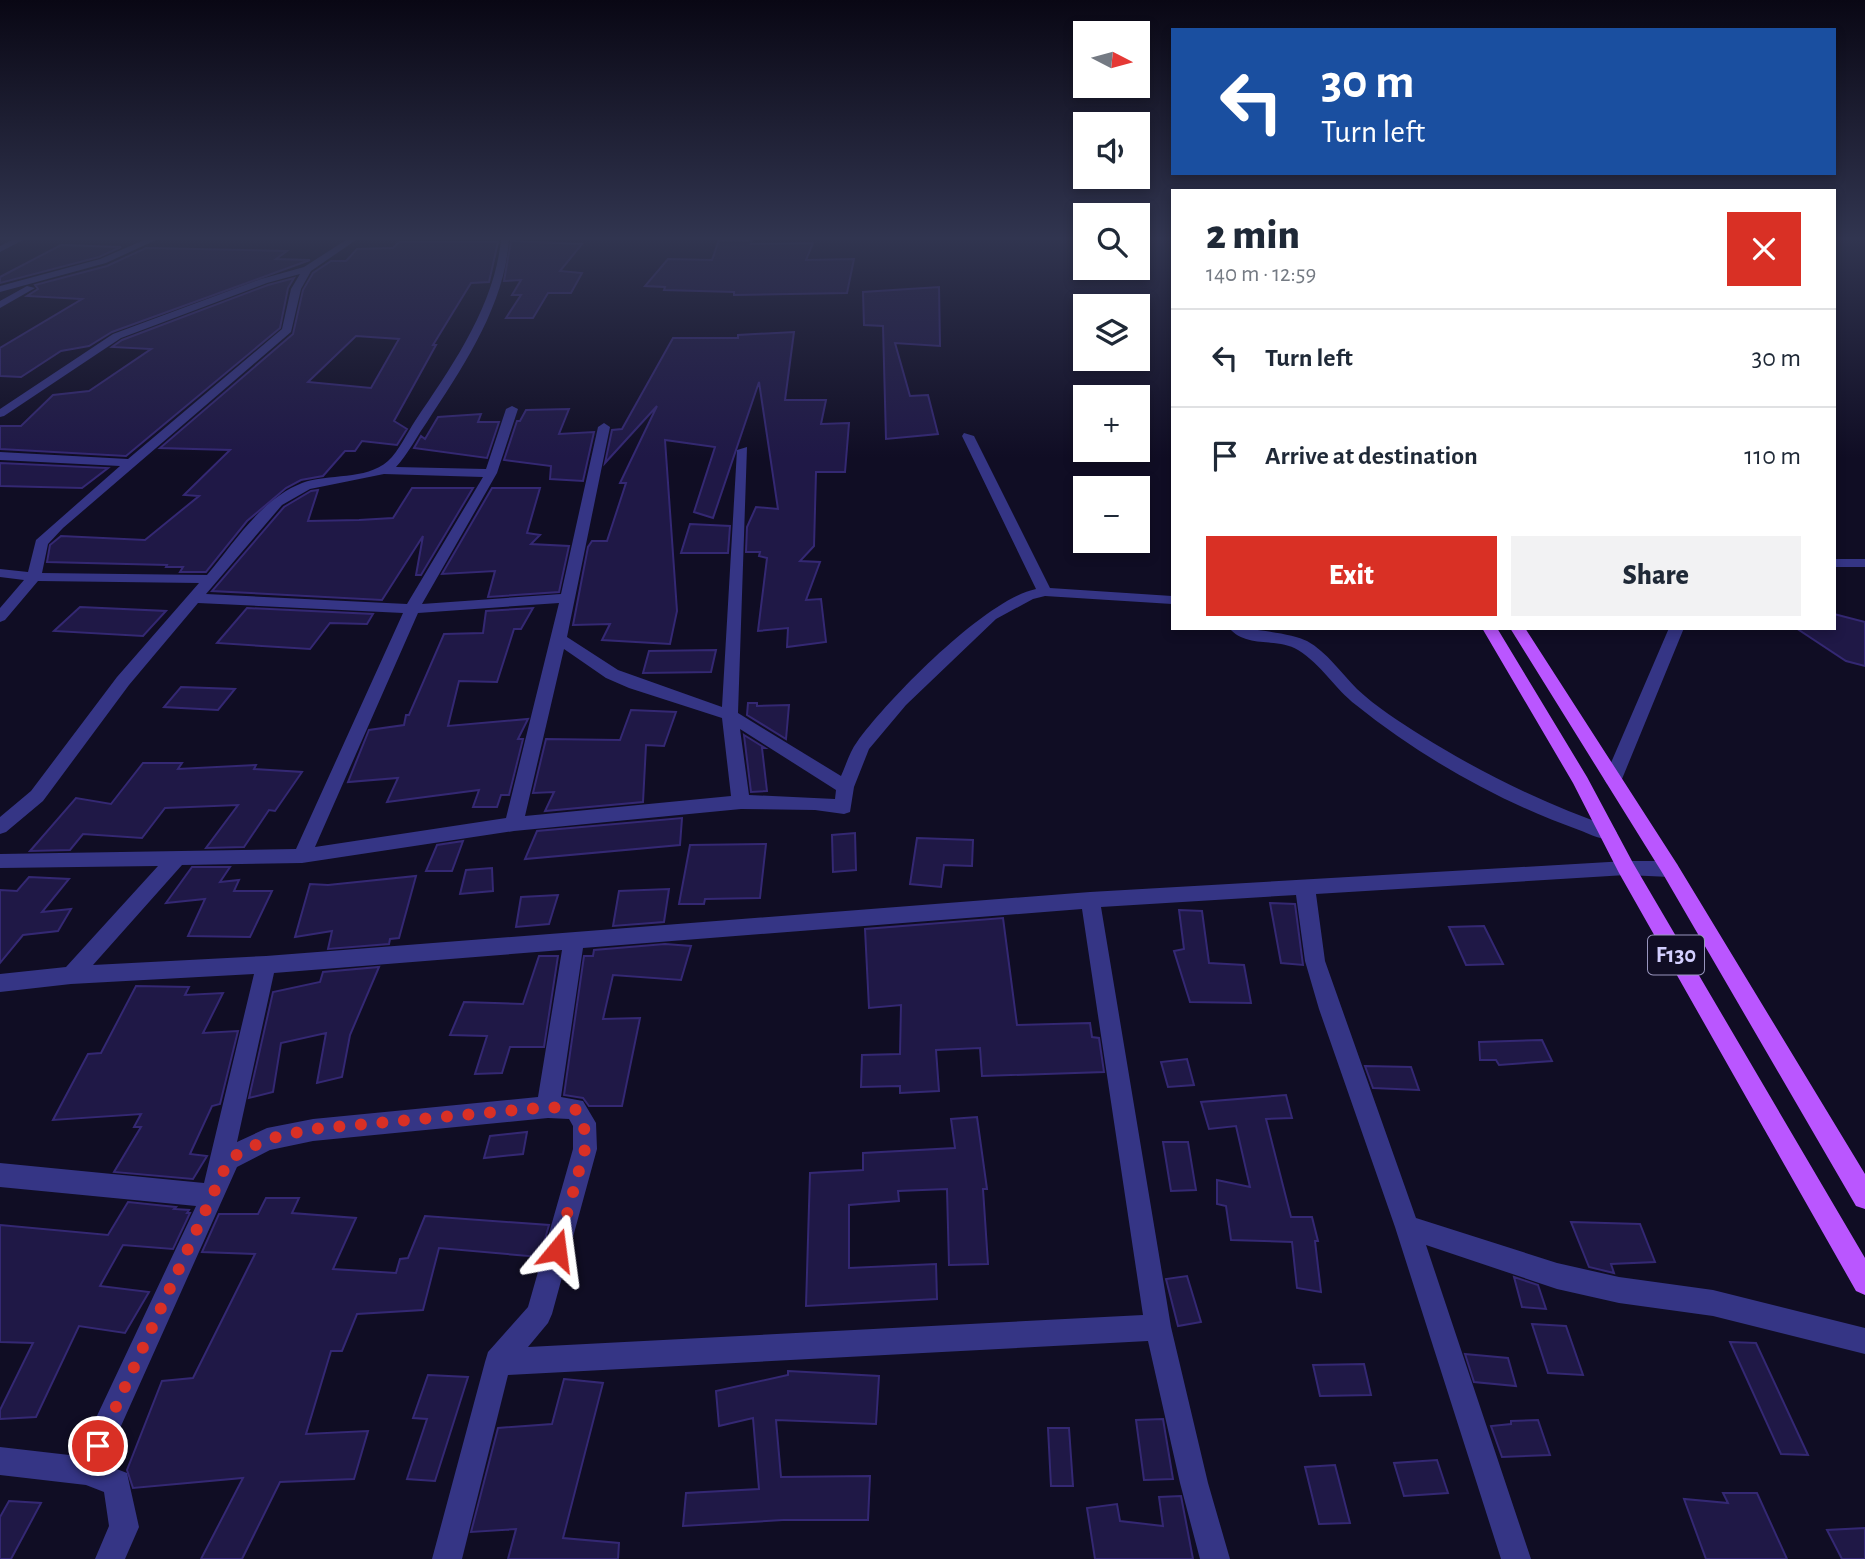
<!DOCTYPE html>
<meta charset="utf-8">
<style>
body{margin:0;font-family:"Alegreya Sans",sans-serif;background:#f2f2f3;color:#1f2937;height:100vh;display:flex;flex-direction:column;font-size:26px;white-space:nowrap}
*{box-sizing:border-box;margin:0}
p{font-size:23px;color:#747a83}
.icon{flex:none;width:38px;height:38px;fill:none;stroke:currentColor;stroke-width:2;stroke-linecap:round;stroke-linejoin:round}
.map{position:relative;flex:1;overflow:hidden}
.panel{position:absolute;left:1171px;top:189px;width:665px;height:441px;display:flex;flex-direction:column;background:#fff;border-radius:0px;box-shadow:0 4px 10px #0003}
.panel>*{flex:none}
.top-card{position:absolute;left:1171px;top:28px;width:665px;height:147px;border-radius:0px;box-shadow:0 4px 10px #0003;background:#1a4fa0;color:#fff;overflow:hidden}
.needle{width:46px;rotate:96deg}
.tools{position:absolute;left:1073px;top:21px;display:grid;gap:14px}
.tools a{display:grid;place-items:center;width:77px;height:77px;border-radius:0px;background:#fff;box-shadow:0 4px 10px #0003;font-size:35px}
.pin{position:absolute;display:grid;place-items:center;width:60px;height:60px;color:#fff;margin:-30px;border:4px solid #fff;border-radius:50%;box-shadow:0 2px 7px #0007}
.me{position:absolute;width:77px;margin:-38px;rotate:16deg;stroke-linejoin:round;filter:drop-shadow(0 0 5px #0008)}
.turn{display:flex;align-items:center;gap:24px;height:147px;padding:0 35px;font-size:32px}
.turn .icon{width:91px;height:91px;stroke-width:2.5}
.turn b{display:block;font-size:49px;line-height:60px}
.round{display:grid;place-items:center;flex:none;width:74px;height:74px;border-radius:0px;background:#f2f2f3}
.summary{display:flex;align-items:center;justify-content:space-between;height:119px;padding:0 35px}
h1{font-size:42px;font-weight:800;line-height:52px}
.button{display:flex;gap:14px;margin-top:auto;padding:14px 35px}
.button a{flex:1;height:80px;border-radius:0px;background:#d93025;color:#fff;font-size:28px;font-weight:800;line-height:80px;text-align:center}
.button a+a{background:#f2f2f3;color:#1f2937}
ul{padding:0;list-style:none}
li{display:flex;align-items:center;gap:21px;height:98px;padding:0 35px;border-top:2px solid #e0e1e3}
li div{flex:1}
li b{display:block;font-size:26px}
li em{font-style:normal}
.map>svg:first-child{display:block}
</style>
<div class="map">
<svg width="1865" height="1559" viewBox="0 0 1865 1559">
<rect width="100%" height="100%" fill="#100d24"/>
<path fill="#1f1846" stroke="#342873" stroke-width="2" fill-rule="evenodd" d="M719,240H752L751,244L813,243L806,260L854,259L847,293L734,295V292L664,290L665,287L645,286L668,259L712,260Z
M511,241L582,244L560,271L582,273L571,293H548L533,318H506L521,295H512L521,280L504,281Z
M399,242H498L489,282L471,283L433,345H436L394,421L407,429L397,445L362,441L355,451H345L323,476L301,480L286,488L247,521L206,572H180L183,567H166L167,565L47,562L50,545L61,536L145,540L199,496L184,495L230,450L160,448L293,334L303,290L313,273L331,261H346L357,249L393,248ZM356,336L399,339L371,388L308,382Z
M61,245L121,247L99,257L0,283V277Z
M146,248L287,251L276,259L310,260L112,332L89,346L61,351L21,377L0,376V348L82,299L27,296L38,289L35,285L107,266Z
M294,278L288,288L280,328L126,456L0,449V426H21L53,395L89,391L151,349L112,347L122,340L268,285Z
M939,287L940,346L895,343L910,396L928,395L938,434L886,439L883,326L864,325L863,292Z
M794,332L785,400H826L821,424L849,423L845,472H816L814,546L800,561L820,562L806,600L821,599L826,642L787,647L788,628L758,631L767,558L759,556L760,552H746L747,527L756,507L778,509L759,382L713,518L694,512L715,447L665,440L677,611L670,644L602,640L610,624L573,625L588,547L592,541H607L626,483H620L657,406L605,463L612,430L622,429L673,338H738V335Z
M569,409L559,434L594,432L583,481L550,479L551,466L504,460L517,421H520L526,410Z
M481,414L478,422H499L487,458L414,448L421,436L425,439L438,417Z
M0,463L108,468L82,488L0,486Z
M412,488H473L421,575H416L423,536L382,600L212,591L284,507L311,491L318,490L308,521L359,520L393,518Z
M492,488H540L527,533L540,535L531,544L569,546L559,592L488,597L495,571L442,574Z
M690,524L730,526L728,553H681Z
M80,607L166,611L143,636L54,631Z
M247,608L373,614L367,624L330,623L310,649L217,643Z
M533,608L521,629H514L497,682L459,681L448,726L528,719L518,739H523L509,795H501L497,807H473L479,790L387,802L398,778L348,782L369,730L404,725L406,715H409L444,634L483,633L486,611Z
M1834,614L1865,622V666L1846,661L1796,628H1834Z
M716,650L711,672L643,673L649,651Z
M181,687L235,689L218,710L164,707Z
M748,703H757V706L789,705L786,739L747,715Z
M631,710L676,712L664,746L646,745L643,802L545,811L554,792L533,793L546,739L620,740Z
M744,735L765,748H762L767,791L751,792Z
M143,763H182L178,769L256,765L254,769L302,772L275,811L269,810L244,847L206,848L238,805L165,808L142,838L83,834L70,850L30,851L76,798L111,804Z
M682,818L680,845L525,859L537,831Z
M855,833L856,870L833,872L832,835Z
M917,838L973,840L972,866L944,865L941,887L910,884Z
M463,841L452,871H426L437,845Z
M766,844L760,898L705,899L704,904H679L690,845Z
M192,867H230L220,882L239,880L234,891H272L250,937L188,936L205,899L166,903Z
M492,868L493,891L460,894L466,870Z
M416,876L399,938L390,939L389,944L328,949L332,931L295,937L310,884L328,885Z
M29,877L69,879L42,912L71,909L58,931L23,935L0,963V890L17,891Z
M669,889L664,922L613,926L619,891Z
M558,895L549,924L516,927L521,897Z
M1270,903L1295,904L1303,965L1281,963Z
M1179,910L1202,911L1209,963L1244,965L1251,1003L1190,1002L1174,951L1184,949Z
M1003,918L1017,1025L1090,1023L1092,1037L1099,1038L1104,1072L982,1076L980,1048L936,1050L939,1091L900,1093V1086L861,1087L862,1055L900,1054L901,1005L869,1008L865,929Z
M1484,926L1503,964L1466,965L1449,927Z
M665,944L691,946L681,980L613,975L603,1019L640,1018L622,1106H589L583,1098L564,1095L584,956H593L594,950Z
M539,956H558L544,1047H510L502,1073L475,1074L487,1036L450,1035L464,1002L523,1004Z
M379,967L350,1035L342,1077L317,1083L326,1033L281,1043L273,1092L249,1098L273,992L320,982L323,972Z
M136,986L189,987L185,995L223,993L203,1033L238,1031L220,1104L212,1106L190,1154L207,1156L193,1179L114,1172L141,1127H134L141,1114L53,1120L88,1054L101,1053Z
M1542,1040L1552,1061L1499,1065L1496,1060H1480L1479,1042Z
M1187,1059L1194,1085L1168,1087L1161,1062Z
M1365,1066L1411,1067L1419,1090L1373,1088Z
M1286,1095L1292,1118L1266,1119L1291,1217H1312L1318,1241H1315L1321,1292L1297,1288L1292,1242L1231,1240L1226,1206L1217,1204V1180L1250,1187L1236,1126L1209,1129L1201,1102Z
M977,1117L987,1189H983L988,1264L949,1265L947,1189L898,1191L899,1201L849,1205V1268L936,1264L937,1299L806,1306L810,1173L863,1170V1153L955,1148L951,1119Z
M527,1132L523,1154L484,1158L490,1136Z
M1163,1142H1188L1196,1190L1171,1191Z
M266,1198H299L292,1213L356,1218L333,1269L396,1273L400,1259L408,1258L425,1216L549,1225L540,1257L439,1248L423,1310L357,1314L342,1351H331L306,1434L368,1431L354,1479L280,1482L242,1559H201L243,1478L133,1488L127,1470L162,1381L193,1378L255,1254L202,1252L219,1214H258Z
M128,1202L176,1207L174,1209L189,1210L187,1213H190L173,1249L123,1245L100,1286L149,1292L125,1333L79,1326L36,1417L0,1419V1410L33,1343L0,1342V1225L108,1235Z
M1571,1222L1640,1224L1655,1262L1611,1264L1614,1273L1589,1267Z
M1187,1276L1201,1322L1178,1326L1166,1279Z
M1514,1277L1538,1285L1546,1309L1522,1307Z
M1532,1324L1566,1326L1583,1375L1548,1373Z
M1730,1342L1756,1343L1808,1455L1781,1454Z
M1465,1354L1508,1358L1516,1386L1474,1382Z
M1364,1364L1371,1395L1320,1396L1313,1365Z
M788,1371L879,1376L876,1424L776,1420L781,1477L870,1476L868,1520H783L683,1526L686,1493L759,1489L753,1418L719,1426L716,1391L788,1375Z
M428,1375L468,1377L435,1481L407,1479L427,1419L413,1418Z
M564,1379L603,1383L563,1538L619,1543L618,1559H508L516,1529L471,1532L498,1428L552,1424Z
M1163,1419L1173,1479L1144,1480L1136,1420Z
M1538,1420L1550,1455L1502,1457L1491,1426L1511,1424V1421Z
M1048,1428H1069L1073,1486H1051Z
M1437,1460L1448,1493L1404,1496L1394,1463Z
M1335,1465L1350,1523L1319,1524L1305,1467Z
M1723,1493H1757L1787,1559H1706L1684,1499L1728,1503Z
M1181,1496L1193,1559H1095L1087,1508L1117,1504L1120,1521L1163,1526L1159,1497Z
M9,1501L41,1503L11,1559H0V1517Z
M1865,1528V1559H1842L1827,1530Z"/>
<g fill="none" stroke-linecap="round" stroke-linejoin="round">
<path fill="#353585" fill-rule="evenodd" d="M12,240H23L0,252V246Z
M144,240H156L106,263L0,292V286L100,259Z
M346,240H356L311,271L301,289L291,332L63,528L48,544L42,573L207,575C234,543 261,499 302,483C329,473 365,481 388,461C399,451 407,433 415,421C452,366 494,307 501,240H509C504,307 463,367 427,422C417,436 408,454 396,467L486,469L506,409L512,406L518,409L497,473L422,604L561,594L598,427L604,423L610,427L567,637L618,670L722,707L737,450L747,447L738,713L841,776C846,765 850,751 857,742C888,699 986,599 1036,589L962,436L964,433L974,436L1050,588L1172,596V604L1045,596L1033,599L996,619L906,705L869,749L854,787L850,812L844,814L815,810L741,809L514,831L302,863L182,865L93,965L266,956L1090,892L1626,861H1670L1677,864L1679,869L1677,874L1670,877L1626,875L1316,894L1325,961L1416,1218L1557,1263L1619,1277L1713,1290L1865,1328V1354L1713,1316L1619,1303L1557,1289L1426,1245L1531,1559H1501L1395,1227L1319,1009L1305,961L1296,895L1101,907L1171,1327L1208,1483L1230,1559H1200L1180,1483L1148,1341L508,1375L462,1559H432L485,1362L488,1352L528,1307L573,1149V1126L569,1119L548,1118L313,1141L270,1150L237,1167L104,1464L127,1473L139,1527L125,1559H95L109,1526L104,1492L86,1485L0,1475V1447L78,1456L196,1206L0,1187V1163L204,1183L254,974L71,984L0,992V974L66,967L158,866L0,868V854L296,849L403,613L198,603L129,685L43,801L6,832L0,834V817L31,791L117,677L199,583L38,581L5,620L0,622V608L24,580L0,577V569L28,572L36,540L120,466L0,460V452L128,459L282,329L291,289L300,274L267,283L121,338L4,416L0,417V409L113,334L261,279L304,267ZM384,474L483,477L407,604L206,594L282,505L310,489ZM559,603L506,818L315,847L418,613ZM564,649L606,678L629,688L722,718L731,796L525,816ZM740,729L836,790L835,799L749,795ZM1082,909L1143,1315L528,1347L548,1323L552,1314L597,1149L596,1123L583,1101L561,1097L583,948ZM562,950L538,1097L313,1119L267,1128L237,1142L274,973Z
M27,286L35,288L0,308V301Z
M1834,559H1865V567H1834Z
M1229,628C1246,628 1292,633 1307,641C1327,652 1341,673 1357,689C1376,707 1400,722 1422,736C1483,774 1547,805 1614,828L1617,833L1614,838C1603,842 1590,834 1579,830C1500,802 1422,758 1356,705C1335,689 1321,664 1298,650C1277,637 1247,649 1229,628Z
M1669,628H1684L1622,779L1619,784H1607L1604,779Z"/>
<path fill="#ba56ff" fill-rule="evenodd" d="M1482,628H1497L1587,777L1633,863L1865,1258V1295L1856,1291L1619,873L1573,783Z
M1510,628H1525L1677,864L1865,1174V1209L1856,1206L1663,874Z"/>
</g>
<linearGradient id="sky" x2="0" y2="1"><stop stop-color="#090714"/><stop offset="0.52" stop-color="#313550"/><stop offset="1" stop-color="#313550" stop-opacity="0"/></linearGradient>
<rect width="1865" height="458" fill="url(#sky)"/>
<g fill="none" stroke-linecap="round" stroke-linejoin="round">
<path stroke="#d93025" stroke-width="12" stroke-dasharray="0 21.6" d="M98,1446L229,1159L267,1139L313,1129L548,1107L575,1109L584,1123L585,1149L557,1250"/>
</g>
<g text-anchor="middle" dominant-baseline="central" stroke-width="5" stroke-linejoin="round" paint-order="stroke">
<rect fill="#100d24" stroke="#9895bd" stroke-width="2" x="1648" y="935.5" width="56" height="39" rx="5"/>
<g font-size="23" font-weight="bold" fill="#d3cfff">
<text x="1676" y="955">F130</text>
</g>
</g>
</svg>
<div class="tools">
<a><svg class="needle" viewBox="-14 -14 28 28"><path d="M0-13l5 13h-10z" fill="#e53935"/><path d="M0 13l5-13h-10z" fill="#747a83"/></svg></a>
<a><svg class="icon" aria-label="sound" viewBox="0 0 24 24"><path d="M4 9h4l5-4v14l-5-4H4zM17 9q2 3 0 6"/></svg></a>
<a><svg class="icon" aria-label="search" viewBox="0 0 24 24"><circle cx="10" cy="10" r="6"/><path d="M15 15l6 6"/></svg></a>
<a><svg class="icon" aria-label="layers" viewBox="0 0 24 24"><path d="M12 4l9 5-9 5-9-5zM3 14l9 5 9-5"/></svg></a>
<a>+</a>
<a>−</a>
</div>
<div class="pin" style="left:98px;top:1446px;background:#d93025"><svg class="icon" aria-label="arrive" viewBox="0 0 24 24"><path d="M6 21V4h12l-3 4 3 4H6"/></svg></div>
<svg class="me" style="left:557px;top:1250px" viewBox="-20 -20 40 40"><path d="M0-17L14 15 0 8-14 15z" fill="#d93025" stroke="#fff" stroke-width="4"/></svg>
<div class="top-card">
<div class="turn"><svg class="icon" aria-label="left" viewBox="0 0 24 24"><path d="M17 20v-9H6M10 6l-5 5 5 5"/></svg><div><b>30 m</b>Turn left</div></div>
</div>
<section class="panel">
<div class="summary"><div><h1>2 min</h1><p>140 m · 12:59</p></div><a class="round" style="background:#d93025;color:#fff"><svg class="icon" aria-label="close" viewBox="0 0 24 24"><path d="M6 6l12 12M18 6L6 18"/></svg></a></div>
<ul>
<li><svg class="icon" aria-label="left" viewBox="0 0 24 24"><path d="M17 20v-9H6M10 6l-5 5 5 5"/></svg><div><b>Turn left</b></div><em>30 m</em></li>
<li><svg class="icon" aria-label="arrive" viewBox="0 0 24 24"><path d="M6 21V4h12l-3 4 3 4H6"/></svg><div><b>Arrive at destination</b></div><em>110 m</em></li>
</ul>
<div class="button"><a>Exit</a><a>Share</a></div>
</section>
</div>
